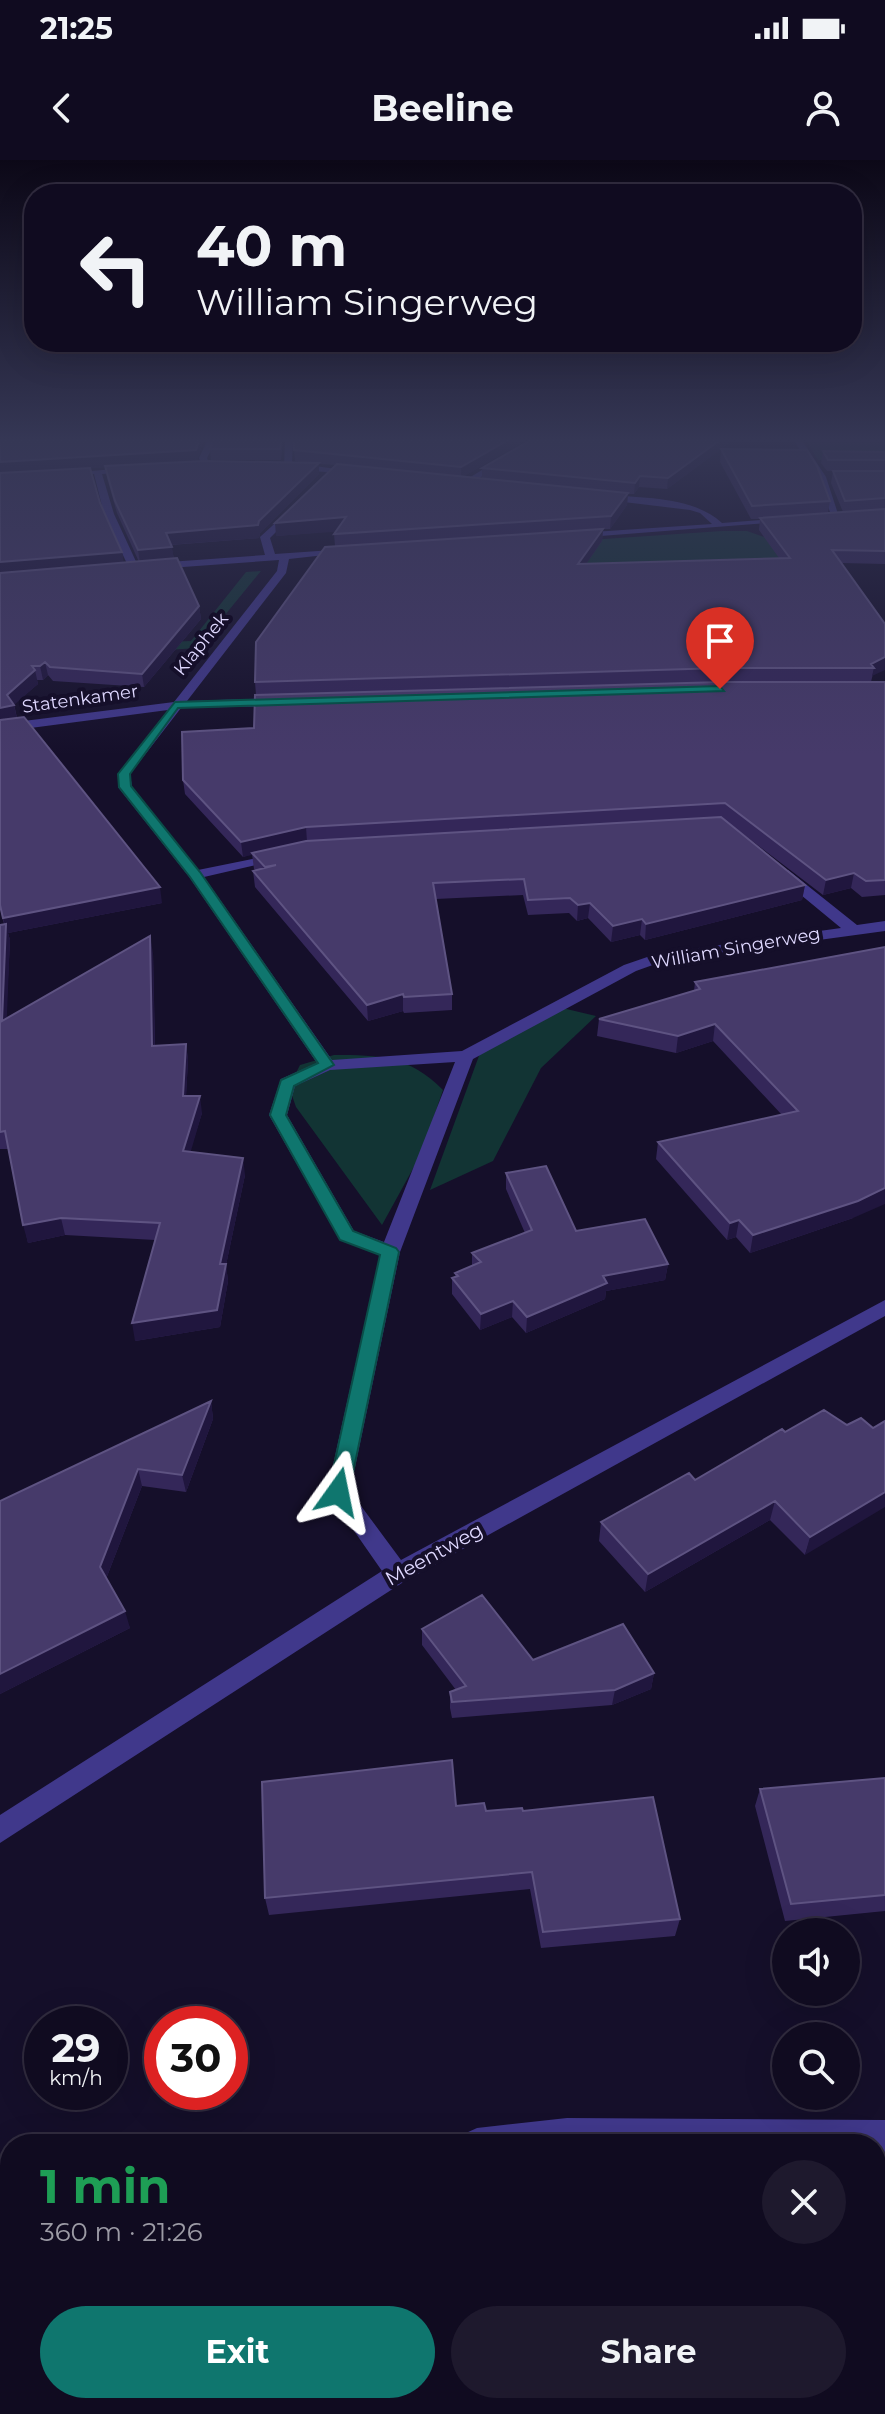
<!DOCTYPE html>
<meta charset="utf-8">
<style>
body{margin:0;font-family:Montserrat,sans-serif;background:#1e192d;color:#f1f3f6;height:100vh;display:flex;flex-direction:column;font-size:30px;white-space:nowrap}
*{box-sizing:border-box;margin:0}
p{font-size:26px;color:#9c9ba5}
.icon{flex:none;width:44px;height:44px;fill:none;stroke:currentColor;stroke-width:2;stroke-linecap:round;stroke-linejoin:round}
.map{position:relative;flex:1;overflow:hidden}
.side{position:absolute;left:0px;top:1974px;width:886px;height:280px;display:flex;flex-direction:column;background:#100b20;border-radius:32px 32px 0 0;box-shadow:0 8px 32px #0002,0 0 0 2px #302b3e}
.side>*{flex:none}
.banner{position:absolute;left:24px;top:24px;width:838px;height:168px;border-radius:32px;box-shadow:0 8px 32px #0002,0 0 0 2px #302b3e;background:#100b20;color:#f1f3f6;overflow:hidden}
.tools{position:absolute;left:772px;top:1758px;display:grid;gap:16px}
.tools a{display:grid;place-items:center;width:88px;height:88px;border-radius:50%;background:#100b20;box-shadow:0 8px 32px #0002,0 0 0 2px #302b3e;font-size:40px}
.speed{position:absolute;left:24px;top:1846px;display:flex;gap:16px;font-size:40px;font-weight:700;text-align:center}
.speed>*{display:grid;place-content:center;width:104px;height:104px;border-radius:50%;background:#100b20;box-shadow:0 8px 32px #0002,0 0 0 2px #302b3e;line-height:1}
.speed small{font-size:20px;font-weight:400}
.speed .limit{border:12px solid #d22;background:#fff;color:#111}
.pin{position:absolute;display:grid;place-items:center;width:68px;height:68px;color:#fff;margin:-82px -34px;border-radius:50% 50% 50% 0;rotate:-45deg;box-shadow:0 0 8px #0007}
.pin .icon{rotate:45deg}
.me{position:absolute;width:88px;margin:-44px;rotate:12deg;stroke-linejoin:round;filter:drop-shadow(0 0 6px #0008)}
.turn{display:flex;align-items:center;gap:28px;height:168px;padding:0 40px;font-size:36px}
.turn .icon{width:104px;height:104px;stroke-width:2.5}
.turn b{display:block;font-size:56px;line-height:68px}
.round{display:grid;place-items:center;flex:none;width:84px;height:84px;border-radius:42px;background:#1e192d}
.summary{display:flex;align-items:center;justify-content:space-between;height:136px;padding:0 40px}
h1{font-size:48px;font-weight:700;line-height:60px;color:#1e9e55}
.button{display:flex;gap:16px;margin-top:auto;padding:16px 40px}
.button a{flex:1;height:92px;border-radius:48px;background:#0f766e;color:#fff;font-size:32px;font-weight:700;line-height:92px;text-align:center}
.button a+a{background:#1e192d;color:#f1f3f6}
.status{display:flex;justify-content:space-between;align-items:center;height:56px;padding:0 40px;background:#100b20;direction:ltr}
.status svg{height:22px;fill:currentColor}
header{display:flex;justify-content:space-between;align-items:center;height:104px;padding:0 40px;background:#100b20;font-size:36px;font-weight:700}
.map>svg:first-child{display:block}
</style>
<div class="status"><b>21:25</b><svg viewBox="0 0 49 12"><path d="M0 12V9h3v3zM5 12V6h3v6zM10 12V3h3v9zM15 12V0h3v12zM26 1h20v11H26zM47 4h2v5h-2z"/></svg></div>
<header><svg class="icon" aria-label="back" viewBox="0 0 24 24"><path d="M15 5l-7 7 7 7"/></svg>Beeline<svg class="icon" aria-label="person" viewBox="0 0 24 24"><circle cx="12" cy="8" r="4"/><path d="M4 21q1-7 8-7t8 7"/></svg></header>
<div class="map">
<svg width="885" height="2254" viewBox="0 0 885 2254">
<rect width="100%" height="100%" fill="#150f2a"/>
<path fill="#123434" d="M885,279V301L818,300L806,280Z
M722,371H747L836,402L621,408L340,397Z
M261,411L198,488L106,494L92,485L191,481L246,412Z
M558,847L596,856L541,908L493,1001L430,1030L480,893Z
M334,895C379,895 410,896 443,930L421,994L382,1065L296,947L289,927L300,905Z
M876,2052H885V2254H0V2090L10,2091V2244H876Z"/>
<g fill="none" stroke-linecap="round" stroke-linejoin="round">
<path fill="#40388b" fill-rule="evenodd" d="M213,279H224L213,286L207,298L210,306L203,308L199,298L206,283Z
M285,279H293L292,303L359,312L355,315L284,308Z
M533,279H544L466,326L459,324Z
M793,279H801L826,317L840,360L832,358L818,317Z
M135,307L132,312L102,314L114,354L139,408L134,411L129,408L104,354L94,314L64,317L60,314Z
M602,334C642,339 691,335 722,363L786,358L791,361L575,378L578,373L712,364L700,353L690,350L599,339Z
M294,346L297,351L270,378L275,394L347,389L352,392L289,399L286,413L187,541L281,538L287,542L281,546L181,548L130,614L132,627L198,710L282,693V699L204,717L332,900L462,891L624,805L656,794L841,768L778,716V710H788L857,765L885,761V771L664,801L636,811L473,899L400,1092L350,1331L401,1400L885,1140V1156L405,1421L0,1683V1655L382,1411L327,1332L380,1095L340,1080L269,955L281,919L317,903L190,718L118,627V614L168,550L0,572V564L174,542L277,411L279,400L155,409L150,406L155,403L265,395L260,377ZM455,902L384,1082L354,1071L287,955L295,926L330,910Z"/>
<path fill="#40388b" fill-rule="evenodd" d="M567,1958L885,1960V1992H876V1984H461L466,1973L477,1968Z
M0,2019H10V2051H0Z"/>
</g>
<path fill="#342759" fill-rule="evenodd" d="M0,280H207L203,282L197,301L310,303L295,301L293,280H526L464,316L482,318V308L733,280L667,329L639,327L634,334H628L627,345L610,369H603L602,381L586,404L779,398L759,370L760,359H751L720,302L721,289L830,341L828,353L843,352L831,323L833,311H853H827L821,303L823,291L885,292V404L841,403L885,464L871,522H885V735L862,737L851,728L823,735L722,658L805,725L802,740L645,780L640,775L611,782L588,758L577,761L569,753L528,755L523,735L436,739L452,834V850L404,853L403,851L368,861L255,727L253,711H256L254,709L252,694L243,697L185,634L183,620L254,568L256,535L255,522L335,386L334,374L336,371L276,376L335,305L319,304V314L260,373L259,378L171,385L174,399L199,446L201,459L144,527L53,521L48,515L43,520H37L38,524L14,544L17,558L162,743L8,773L10,780L6,858L153,793L155,886L186,884L188,900L186,936L202,953L190,991L245,1015L226,1105L228,1121L220,1167L135,1181L155,1080L65,1075L28,1083L8,989H0V765L4,764L0,748ZM105,307L107,318L117,353L139,402L123,403L122,392L100,343L90,308Z
M213,280H283L281,300H211L210,289Z
M885,787L853,1058L750,1093L736,1077L727,1080L656,999L658,982L782,955L713,881L676,893L597,876L599,859L694,831L695,822Z
M506,1013L576,1071L668,1104L665,1120L606,1131L605,1139L526,1173L512,1157L480,1170L452,1134V1118L455,1117V1113L472,1106V1093L525,1073L506,1029Z
M211,1241L213,1259L186,1332L142,1326L106,1419L130,1468L0,1534V1341Z
M847,1265L805,1395L770,1360L645,1432L599,1381L601,1362L695,1320L785,1272Z
M422,1469L533,1500L654,1513L651,1529L612,1545L452,1558L450,1548V1532L456,1530L422,1485Z
M885,1618V1751L785,1761L755,1646L760,1629Z
M456,1646L486,1651H523L680,1759L675,1776L541,1788L530,1729L269,1755L265,1738Z"/>
<path fill="#20163e" d="M199,280H207L203,282L197,301L0,314V302Z
M508,280H526L461,318V307Z
M720,280H733L667,329L668,318Z
M319,303V314L260,373L259,378L167,385L166,373L259,361Z
M640,316L639,327L634,334L635,323Z
M628,333L627,345L610,369L611,356Z
M346,357V371L276,376L275,363Z
M603,369L602,381L577,417L578,404Z
M172,387L174,400L140,403L138,390Z
M122,392L124,404L0,415V402Z
M199,446L201,459L144,527L142,514Z
M885,497V510L872,516L874,508L871,504Z
M45,502L48,515L43,520L40,506Z
M35,510L38,524L14,545L17,559L0,563V548L7,535Z
M306,667L307,682L243,697L241,682Z
M854,713L851,728L823,735L826,720Z
M805,725L802,740L645,780L646,764Z
M160,727L162,743L8,773L10,780L6,878L2,861L6,769L3,758Z
M590,743L588,758L577,761L578,745Z
M642,759L640,775L611,782L613,766Z
M150,776L153,793L155,903L152,886Z
M403,834V851L368,861L367,845Z
M715,864L713,881L676,893L678,876Z
M186,884L188,900L185,953L183,936Z
M200,936L202,953L186,1008L183,991Z
M243,998L245,1015L226,1105L228,1121L220,1167L135,1181L132,1163L220,1104Z
M885,1028V1044L853,1058L750,1093L753,1075Z
M61,1058L65,1075L28,1083L23,1065Z
M739,1060L736,1077L727,1080L730,1063Z
M668,1104L665,1120L606,1131L605,1139L526,1173L527,1157L603,1116Z
M513,1141L512,1157L480,1170L481,1154Z
M211,1241L213,1259L186,1332L182,1315Z
M138,1309L142,1326L104,1424L100,1407Z
M885,1332V1347L805,1395L810,1377Z
M775,1341L770,1360L645,1432L648,1414Z
M125,1451L130,1468L0,1534V1514Z
M654,1513L651,1529L612,1545L615,1530Z"/>
<path fill="#463a6a" stroke="#5e5382" stroke-width="2" d="M0,280H199L196,290L0,302Z
M213,280H281L280,289H210Z
M294,280H508L461,307L294,290Z
M531,280H720L668,318L640,316L635,323L482,308Z
M721,289L807,290L817,306L830,341L752,346Z
M823,291L885,292V300H828Z
M205,301L319,303L259,361L258,365L166,373L172,387L138,390L115,341L105,306Z
M337,304L628,333L611,356L334,374L346,357L275,363Z
M90,308L100,343L122,392L0,402V313Z
M833,311H885V338L845,341Z
M885,349V391L832,390L885,464V497L871,504L874,508H722L255,522L256,482L325,387L603,369L578,404L790,398L760,358Z
M177,398L199,446L142,514L50,507L45,502L40,506H32L35,510L7,535L14,545L0,548V413Z
M722,522H885V720L866,721L854,713L826,720L725,643L306,667L241,682L183,620L182,572L254,568L255,535Z
M24,557L160,727L3,758L0,745V560Z
M721,657L805,725L646,764L642,759L613,766L590,743L578,745L570,738L528,740L524,719L433,723L452,834L404,837L403,834L367,845L253,711L276,705L265,707L252,693L306,681Z
M6,764L2,861L150,776L152,886L186,884L183,936H200L183,991L243,998L220,1104H226L217,1150L132,1163L160,1063L61,1058L23,1065L5,971L0,972V765Z
M885,787V1028L858,1041L753,1075L739,1060L730,1063L658,982L798,951L715,864L678,876L599,859L700,829L695,822Z
M546,1006L576,1071L645,1059L668,1104L603,1116L607,1123L527,1157L513,1141L481,1154L452,1118L458,1116L455,1113L481,1102L472,1093L532,1070L506,1013Z
M211,1241L182,1315L138,1309L100,1407L125,1451L0,1514V1341Z
M824,1250L847,1265L861,1258L873,1268L885,1261V1332L810,1377L775,1341L648,1414L601,1362L689,1313L695,1320L782,1269L785,1272Z
M482,1435L533,1500L623,1464L654,1513L615,1530L452,1542L450,1532L466,1526L422,1469Z
M452,1600L456,1646L484,1643L486,1651L522,1648L523,1651L653,1637L680,1759L543,1772L532,1712L265,1738L262,1622Z
M885,1618V1735L791,1744L760,1629Z"/>
<linearGradient id="sky" x2="0" y2="1"><stop stop-color="#0c0817"/><stop offset="0.47" stop-color="#353755"/><stop offset="1" stop-color="#353755" stop-opacity="0"/></linearGradient>
<rect width="885" height="595" fill="url(#sky)"/>
<path fill="#0f766e" stroke="#0a4d48" stroke-width="2" d="M720,526L724,531L178,548L130,614L131,626L200,712L334,905L294,926L286,955L353,1071L396,1088L399,1092L349,1332L338,1340L331,1337L328,1332L380,1095L340,1080L270,955L281,920L318,903L190,717L119,627L118,614L175,542Z"/>
<g text-anchor="middle" dominant-baseline="central" stroke-width="8" stroke-linejoin="round" paint-order="stroke">
<g font-size="18" fill="#dfd8ff" stroke="#150f2a">
<text transform="translate(201 484) rotate(-51)">Klaphek</text>
<text transform="translate(80 539) rotate(-8)">Statenkamer</text>
<text transform="translate(736 788) rotate(-10)">William Singerweg</text>
</g>
<g font-size="20" fill="#dfd8ff" stroke="#150f2a">
<text transform="translate(434 1394) rotate(-29)">Meentweg</text>
</g>
</g>
</svg>
<div class="tools">
<a><svg class="icon" aria-label="sound" viewBox="0 0 24 24"><path d="M4 9h4l5-4v14l-5-4H4zM17 9q2 3 0 6"/></svg></a>
<a><svg class="icon" aria-label="search" viewBox="0 0 24 24"><circle cx="10" cy="10" r="6"/><path d="M15 15l6 6"/></svg></a>
</div>
<div class="speed"><div>29<small>km/h</small></div><div class="limit">30</div></div>
<div class="pin" style="left:720px;top:529px;background:#d93025"><svg class="icon" aria-label="arrive" viewBox="0 0 24 24"><path d="M6 21V4h12l-3 4 3 4H6"/></svg></div>
<svg class="me" style="left:338px;top:1332px" viewBox="-20 -20 40 40"><path d="M0-17L14 15 0 8-14 15z" fill="#0f766e" stroke="#fff" stroke-width="4"/></svg>
<div class="banner">
<div class="turn"><svg class="icon" aria-label="left" viewBox="0 0 24 24"><path d="M17 20v-9H6M10 6l-5 5 5 5"/></svg><div><b>40 m</b>William Singerweg</div></div>
</div>
<section class="side">
<div class="summary"><div><h1>1 min</h1><p>360 m · 21:26</p></div><a class="round"><svg class="icon" aria-label="close" viewBox="0 0 24 24"><path d="M6 6l12 12M18 6L6 18"/></svg></a></div>
<div class="button"><a>Exit</a><a>Share</a></div>
</section>
</div>
